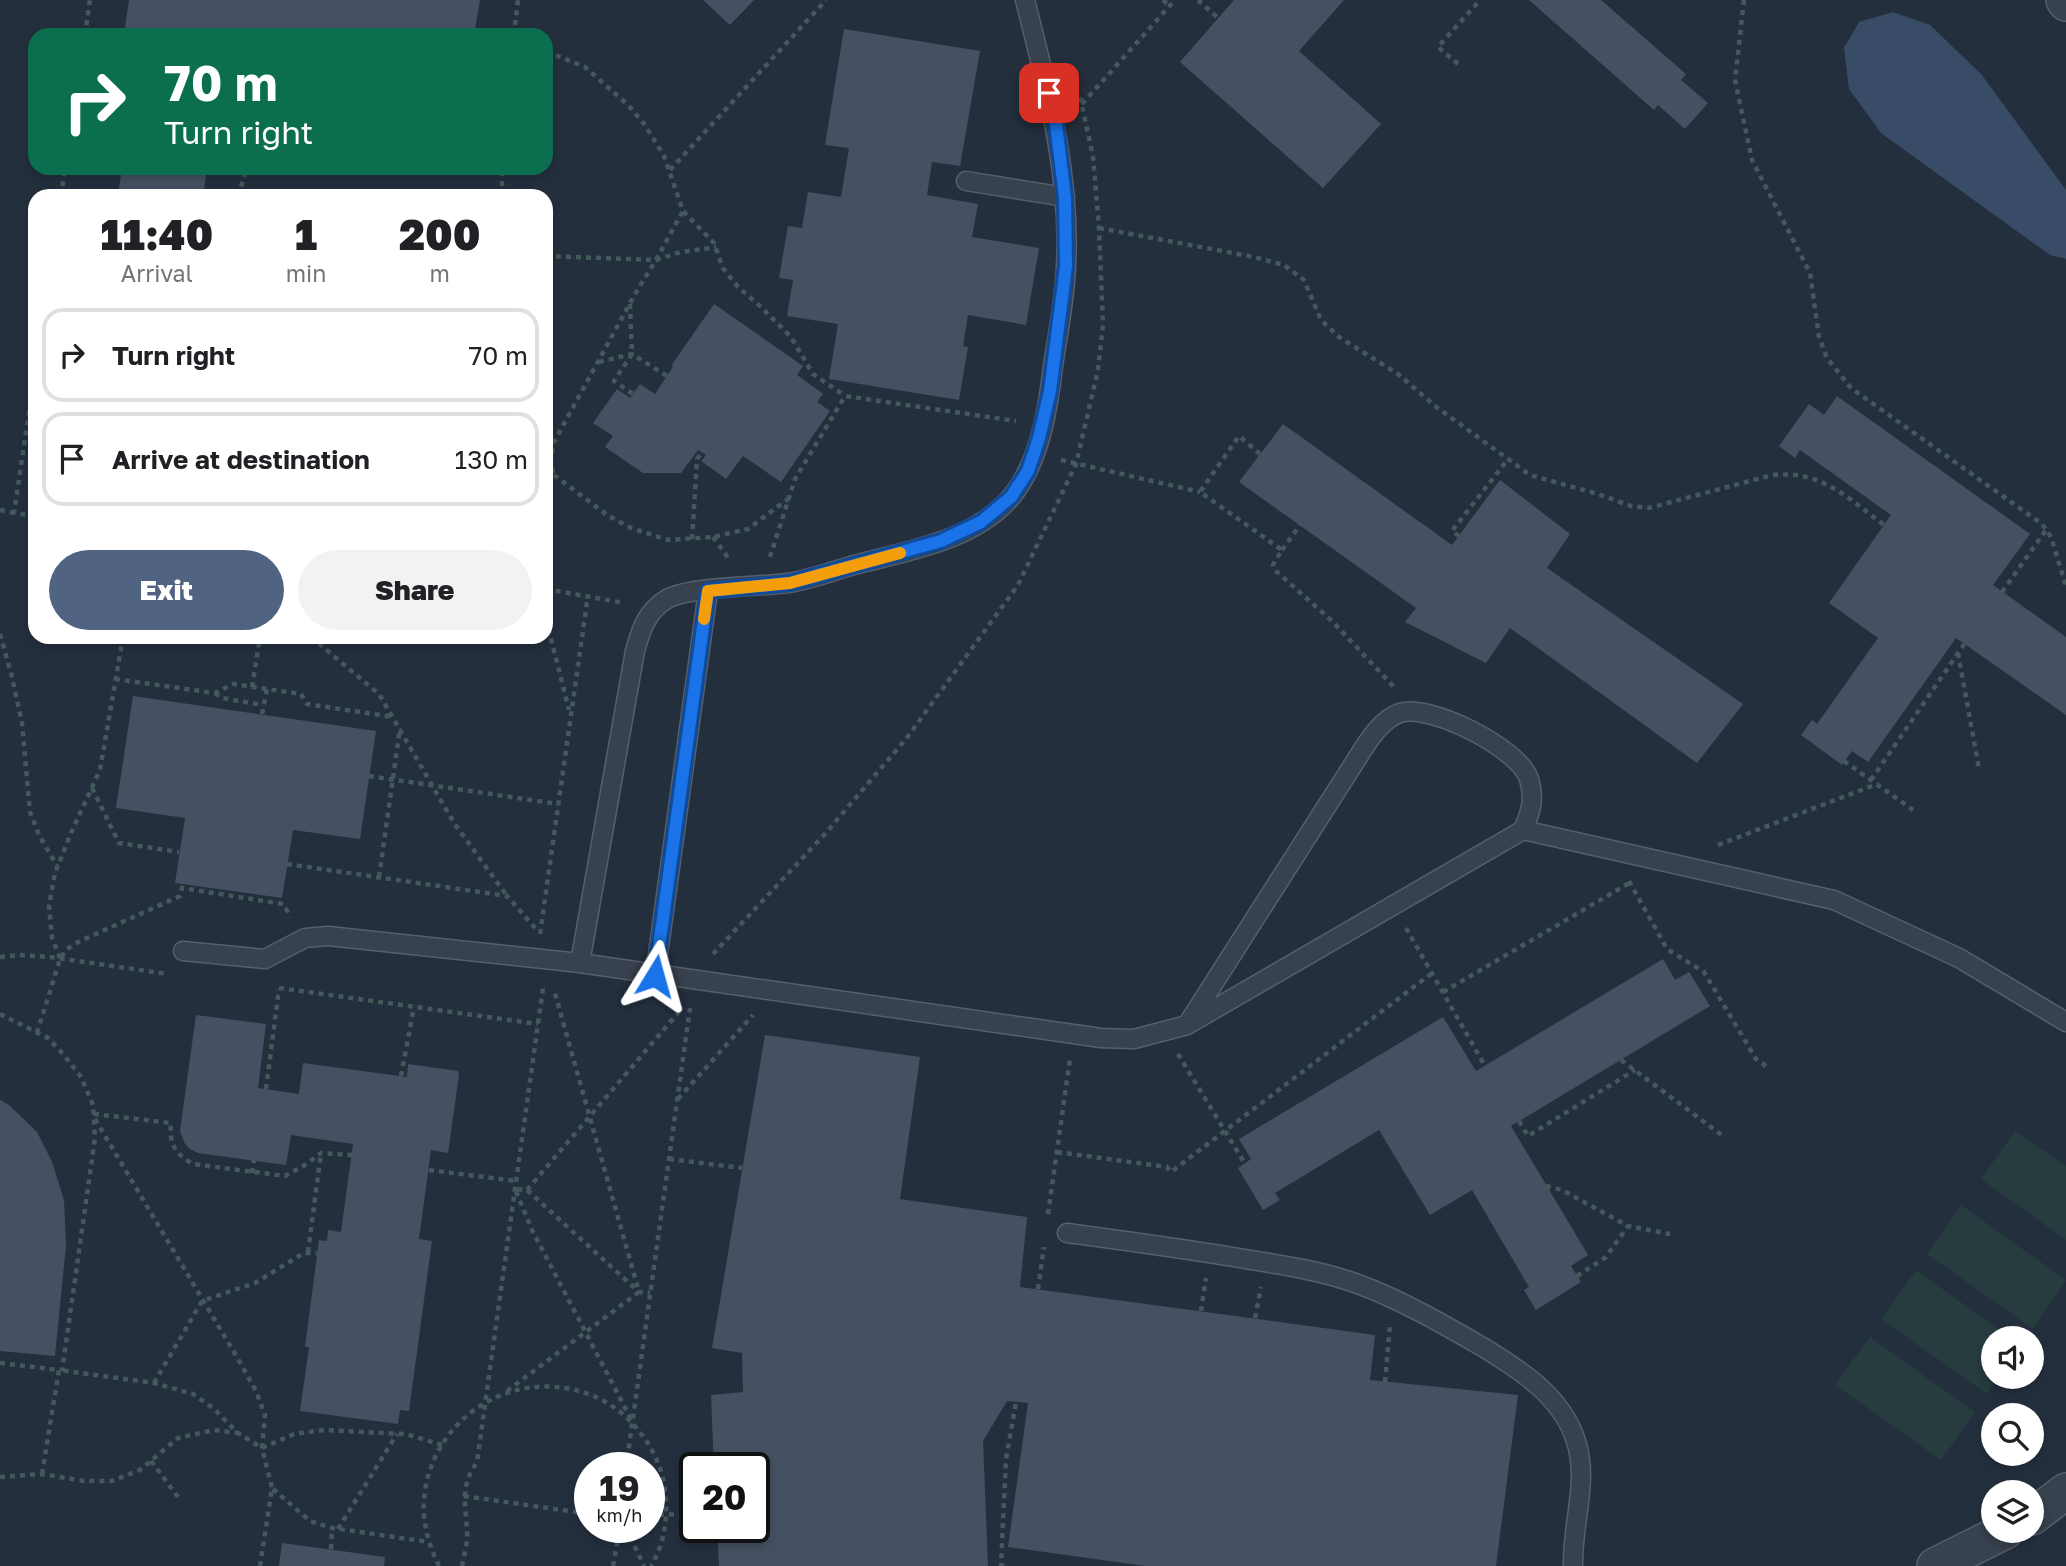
<!DOCTYPE html>
<style>
body{margin:0;font-family:"Golos Text",sans-serif;background:#f2f2f2;color:#202124;height:100vh;display:flex;flex-direction:column;font-size:26px;white-space:nowrap}
*{box-sizing:border-box;margin:0}
p{font-size:23px;color:#757577}
.icon{flex:none;width:38px;height:38px;fill:none;stroke:currentColor;stroke-width:2;stroke-linecap:round;stroke-linejoin:round}
.map{position:relative;flex:1;overflow:hidden}
.details{position:absolute;left:28px;top:189px;width:525px;height:455px;display:flex;flex-direction:column;background:#fff;border-radius:21px;box-shadow:0 4px 10px #0003}
.details>*{flex:none}
.top-card{position:absolute;left:28px;top:28px;width:525px;height:147px;border-radius:21px;box-shadow:0 4px 10px #0003;background:#0b6e4f;color:#fff;overflow:hidden}
.controls{position:absolute;left:1981px;top:1326px;display:grid;gap:14px}
.controls a{display:grid;place-items:center;width:63px;height:63px;border-radius:50%;background:#fff;box-shadow:0 4px 10px #0003;font-size:35px}
.speed{position:absolute;left:574px;top:1452px;display:flex;gap:14px;font-size:35px;font-weight:700;text-align:center}
.speed>*{display:grid;place-content:center;width:91px;height:91px;border-radius:50%;background:#fff;box-shadow:0 4px 10px #0003;line-height:1}
.speed small{font-size:18px;font-weight:400}
.speed .limit{border:4px solid #111;border-radius:10px;background:#fff;color:#111}
.pin{position:absolute;display:grid;place-items:center;width:60px;height:60px;color:#fff;margin:-30px;border-radius:14px;box-shadow:0 4px 10px #0006}
.me{position:absolute;width:77px;margin:-38px;rotate:8deg;stroke-linejoin:round;filter:drop-shadow(0 0 5px #0008)}
.turn{display:flex;align-items:center;gap:24px;height:147px;padding:0 21px;font-size:32px}
.turn .icon{width:91px;height:91px;stroke-width:2.5}
.turn b{display:block;font-size:49px;line-height:60px}
.eta{display:flex;justify-content:space-evenly;align-items:center;height:119px;text-align:center}
.eta b{font-size:42px;font-weight:800;line-height:49px}
.action{display:flex;gap:14px;margin-top:auto;padding:14px 21px}
.action a{flex:1;height:80px;border-radius:42px;background:#506383;color:#fff;font-size:28px;font-weight:800;line-height:80px;text-align:center}
.action a+a{background:#f2f2f2;color:#202124}
ul{padding:0;list-style:none}
li{display:flex;align-items:center;gap:21px;height:94px;margin:0 14px 10px;padding:0 7px;border:4px solid #e0e0e0;border-radius:21px}
li div{flex:1}
li b{display:block;font-size:26px}
li em{font-style:normal}
.map>svg:first-child{display:block}
</style>
<div class="map">
<svg width="2066" height="1566" viewBox="0 0 2066 1566">
<rect width="100%" height="100%" fill="#242f3e"/>
<path fill="#263c3f" d="M2015,1131L2066,1166V1240L1981,1179Z
M1961,1205L2066,1280L2033,1329L1927,1254Z
M1916,1270L2012,1339H1993V1377H1999L1987,1394L1881,1319Z
M1870,1337L1975,1412L1941,1460L1835,1385Z"/>
<path fill="#394c67" d="M1893,12L1930,25L1981,74L2066,190V259L2050,255L1881,133L1849,89L1844,48L1859,22Z"/>
<path fill="#455162" d="M129,0H480L474,35H143V30L125,28Z
M703,0H754L730,25Z
M1234,0H1344L1299,51L1381,124L1323,188L1180,62Z
M1529,0H1601L1686,74L1681,80L1708,103L1685,129L1658,105L1654,110Z
M844,29L980,51L960,166L932,162L927,195L978,204L972,237L1039,248L1026,325L968,315L963,346L968,347L959,400L829,379L838,324L787,316L793,280L779,278L788,226L802,228L808,192L841,197L849,148L825,145Z
M122,168H207L203,196H118Z
M714,304L803,366L797,375L823,394L817,402L830,411L781,482L743,456L726,479L701,461L706,455L698,450L681,473H643L605,447L613,436L593,423L617,389L630,398L640,384L655,394L673,367L671,366Z
M1837,396L2030,534L1993,585L2066,637V715L1956,638L1868,762L1852,751L1842,765L1801,735L1812,720L1817,724L1878,638L1829,603L1891,515L1800,450L1795,458L1779,446L1809,404L1824,415Z
M1283,424L1452,545L1500,480L1570,534L1547,568L1743,704L1697,763L1510,628L1486,663L1405,622L1416,608L1239,482Z
M133,696L376,731L360,839L293,830L282,898L175,883L185,818L116,808Z
M1663,959L1675,980L1689,972L1710,1006L1511,1126L1588,1255L1571,1266L1581,1282L1536,1310L1524,1290L1529,1287L1472,1190L1430,1215L1379,1130L1275,1193L1280,1200L1263,1210L1238,1168L1251,1159L1239,1139L1443,1017L1476,1071Z
M196,1015L266,1024L258,1088L299,1094L303,1063L407,1077L408,1064L458,1071L459,1075L448,1153L431,1150L419,1239L432,1241L409,1411L400,1410L398,1424L300,1411L309,1347H305L319,1240L327,1241L328,1230L341,1232L353,1144L291,1135L286,1165L198,1153L190,1149L185,1144L180,1131Z
M765,1035L920,1057L900,1199L1027,1217L1020,1287L1375,1335L1370,1380L1518,1395L1496,1566H1145L1008,1547L1028,1403L1007,1401L983,1441L988,1566H719L717,1528H754V1468H714L711,1395L743,1392L742,1353L712,1348Z
M0,1100L9,1105L37,1132L52,1162L64,1200L66,1245L55,1356L0,1351Z
M282,1543L385,1557L384,1566H279Z"/>
<g fill="none" stroke-linecap="round" stroke-linejoin="round">
<g stroke="#565f6c" stroke-width="21">
<path id="lane" d="M966,181L1065,197
M1523,830L1834,900L1959,958L2066,1022
M183,951L265,959L305,938L328,936L580,963L1101,1038L1134,1039L1187,1025L1523,830C1531,811 1535,800 1529,779C1520,749 1430,703 1400,713C1378,720 1363,750 1351,768L1187,1025
M580,963L635,651C641,629 647,611 667,599C691,586 758,587 788,583C810,580 833,571 854,565C907,551 975,541 1012,496C1040,461 1048,409 1053,366C1058,333 1065,299 1066,266C1071,175 1047,87 1025,0
M655,976L708,591
M1067,1233C1126,1241 1186,1249 1245,1259C1283,1265 1322,1271 1358,1284C1401,1300 1441,1323 1481,1346C1519,1369 1562,1396 1576,1441C1589,1482 1572,1523 1573,1566"/>
</g>
<g stroke="#565f6c" stroke-width="38">
<path id="street" d="M2064,0L2066,3
M2032,1517L2066,1491
M1935,1566L2005,1531"/>
</g>
<path stroke="#44595c" stroke-width="4.5" stroke-dasharray="5 5" stroke-linecap="butt" d="M1163,0L1169,6
M1198,0L1218,18
M1744,0L1735,80L1752,160L1810,273L1819,337L1827,358L1851,388L2042,524L2051,537L2066,586
M85,35L90,0
M514,35L518,0
M546,54L558,56L585,67L628,105L645,125L664,156L683,211L714,243L723,268L738,287L760,306L791,337L813,374L845,396
M1458,64L1438,47L1480,0
M1082,104L1175,0
M670,170L826,0
M61,196L65,168
M238,196L247,168
M502,196V168
M1099,228L1254,257L1284,265L1304,280L1321,320L1339,337L1398,374L1435,406L1530,475L1598,494L1631,506L1649,508L1772,475C1821,470 1847,497 1884,525
M546,256L656,260L683,211
M630,304L632,354L614,381L633,394
M599,362L632,354L667,376
M35,371L14,513L35,516
M1260,454L1239,436L1200,492L1282,550L1273,565L1276,571L1332,621L1395,688
M1061,460L1200,492
M546,469L607,515L631,528L668,540L713,537L748,529L788,499
M553,473L551,459L554,442L635,294L656,260L677,253L716,247
M0,510L14,513
M1459,536L1452,531L1508,459
M713,537L729,559
M692,539L697,459L702,452
M1282,550L1300,525
M770,557L795,479L845,396L1016,421
M546,589L624,603
M2002,592L2046,530
M546,619L569,710
M0,634L11,673L22,723L30,812L39,835L57,866
M311,637L379,694L454,823L507,896
M1958,653L1979,769
M115,679L215,693L233,684L301,694L307,704L393,717
M252,687L260,637
M215,693L222,698L263,705
M262,714L267,689
M1844,761L1913,810
M369,776L558,804
M1871,780L1965,643
M92,788L119,843L179,852
M1718,845L1877,784
M287,864L507,896L537,930
M379,877L400,728
M1629,881L1667,949L1704,972L1756,1059L1770,1069
M1406,928L1485,1066
M540,934L588,595
M713,954L824,835L906,739L1018,585L1076,464L1098,370L1103,325L1099,228L1093,156L1080,97
M0,957L19,955L50,957L168,974
M60,958L52,938L49,906L55,873L71,833L100,770L123,637
M279,988L538,1024
M1443,992L1631,882
M0,1014L48,1038L64,1055L81,1077L93,1105L95,1138L62,1371
M37,1033L60,959L67,949L76,943L180,896L182,888L283,904L291,917
M1178,1054L1245,1164
M1621,1060L1723,1136
M401,1076L414,1007
M266,1089L279,989
M678,1099L753,1015
M94,1114L171,1123C169,1144 175,1154 193,1164L285,1176L305,1165L321,1153L352,1155
M95,1119L238,1359L256,1391L265,1415L262,1448L272,1488L260,1566
M1519,1121L1528,1136L1635,1070
M1057,1152L1167,1167L1171,1172L1432,973
M669,1159L742,1168
M429,1170L516,1181
M252,1173L254,1160
M1546,1186L1562,1190L1628,1226L1670,1234
M527,1190L683,1007
M1048,1214L1070,1059
M308,1252L321,1153
M1577,1276L1606,1257L1628,1226
M1038,1289L1044,1247
M1201,1311L1206,1278
M1255,1318L1261,1287
M0,1363L59,1370
M1385,1382L1390,1325
M154,1383L202,1301L255,1283L304,1253H317
M507,1391L639,1292L554,990
M631,1419L532,1230L515,1189L527,1190L639,1292L650,1293
M262,1448L294,1434L324,1430L406,1434L442,1445
M151,1461L178,1497
M626,1468L690,1008
M42,1474L59,1370L154,1383L193,1394L213,1408L238,1433L262,1448
M0,1477L42,1474L84,1481H112L140,1470L178,1438L214,1430L238,1433
M273,1489L310,1521L332,1528L429,1542
M464,1496L590,1514
M649,1516L667,1514L695,1516
M626,1528L644,1566
M338,1529L397,1434
M331,1549L332,1528
M439,1566C429,1545 422,1523 424,1500C429,1429 495,1377 564,1388C587,1391 608,1401 625,1416C644,1434 657,1454 663,1479C669,1508 667,1540 651,1566
M462,1566C464,1555 468,1543 467,1532C466,1504 459,1488 477,1462L543,988
M613,1566L620,1528
M1004,1566L1001,1565L1006,1459L1016,1402"/>
<use href="#lane" stroke="#38414e" stroke-width="18"/>
<use href="#street" stroke="#38414e" stroke-width="35"/>
</g>
<g fill="none" stroke-linecap="round" stroke-linejoin="round">
<g stroke="#114b97" stroke-width="18">
<path id="route" d="M655,976L708,591L790,583L941,541L981,522L1011,497L1028,471L1039,438L1050,391L1066,266L1065,197L1055,116L1049,93"/>
</g>
<use href="#route" stroke="#1a73e8" stroke-width="12"/>
<path stroke="#f59e0b" stroke-width="12" d="M704,619L708,591L790,583L900,553"/>
</g>
</svg>
<div class="controls">
<a><svg class="icon" aria-label="sound" viewBox="0 0 24 24"><path d="M4 9h4l5-4v14l-5-4H4zM17 9q2 3 0 6"/></svg></a>
<a><svg class="icon" aria-label="search" viewBox="0 0 24 24"><circle cx="10" cy="10" r="6"/><path d="M15 15l6 6"/></svg></a>
<a><svg class="icon" aria-label="layers" viewBox="0 0 24 24"><path d="M12 4l9 5-9 5-9-5zM3 14l9 5 9-5"/></svg></a>
</div>
<div class="speed"><div>19<small>km/h</small></div><div class="limit">20</div></div>
<div class="pin" style="left:1049px;top:93px;background:#d93025"><svg class="icon" aria-label="arrive" viewBox="0 0 24 24"><path d="M6 21V4h12l-3 4 3 4H6"/></svg></div>
<svg class="me" style="left:655px;top:976px" viewBox="-20 -20 40 40"><path d="M0-17L14 15 0 8-14 15z" fill="#1a73e8" stroke="#fff" stroke-width="4"/></svg>
<div class="top-card">
<div class="turn"><svg class="icon" aria-label="right" viewBox="0 0 24 24"><path d="M7 20v-9h11M14 6l5 5-5 5"/></svg><div><b>70 m</b>Turn right</div></div>
</div>
<section class="details">
<div class="eta">
<div><b>11:40</b><p>Arrival</p></div>
<div><b>1</b><p>min</p></div>
<div><b>200</b><p>m</p></div>
</div>
<ul>
<li><svg class="icon" aria-label="right" viewBox="0 0 24 24"><path d="M7 20v-9h11M14 6l5 5-5 5"/></svg><div><b>Turn right</b></div><em>70 m</em></li>
<li><svg class="icon" aria-label="arrive" viewBox="0 0 24 24"><path d="M6 21V4h12l-3 4 3 4H6"/></svg><div><b>Arrive at destination</b></div><em>130 m</em></li>
</ul>
<div class="action"><a>Exit</a><a>Share</a></div>
</section>
</div>
